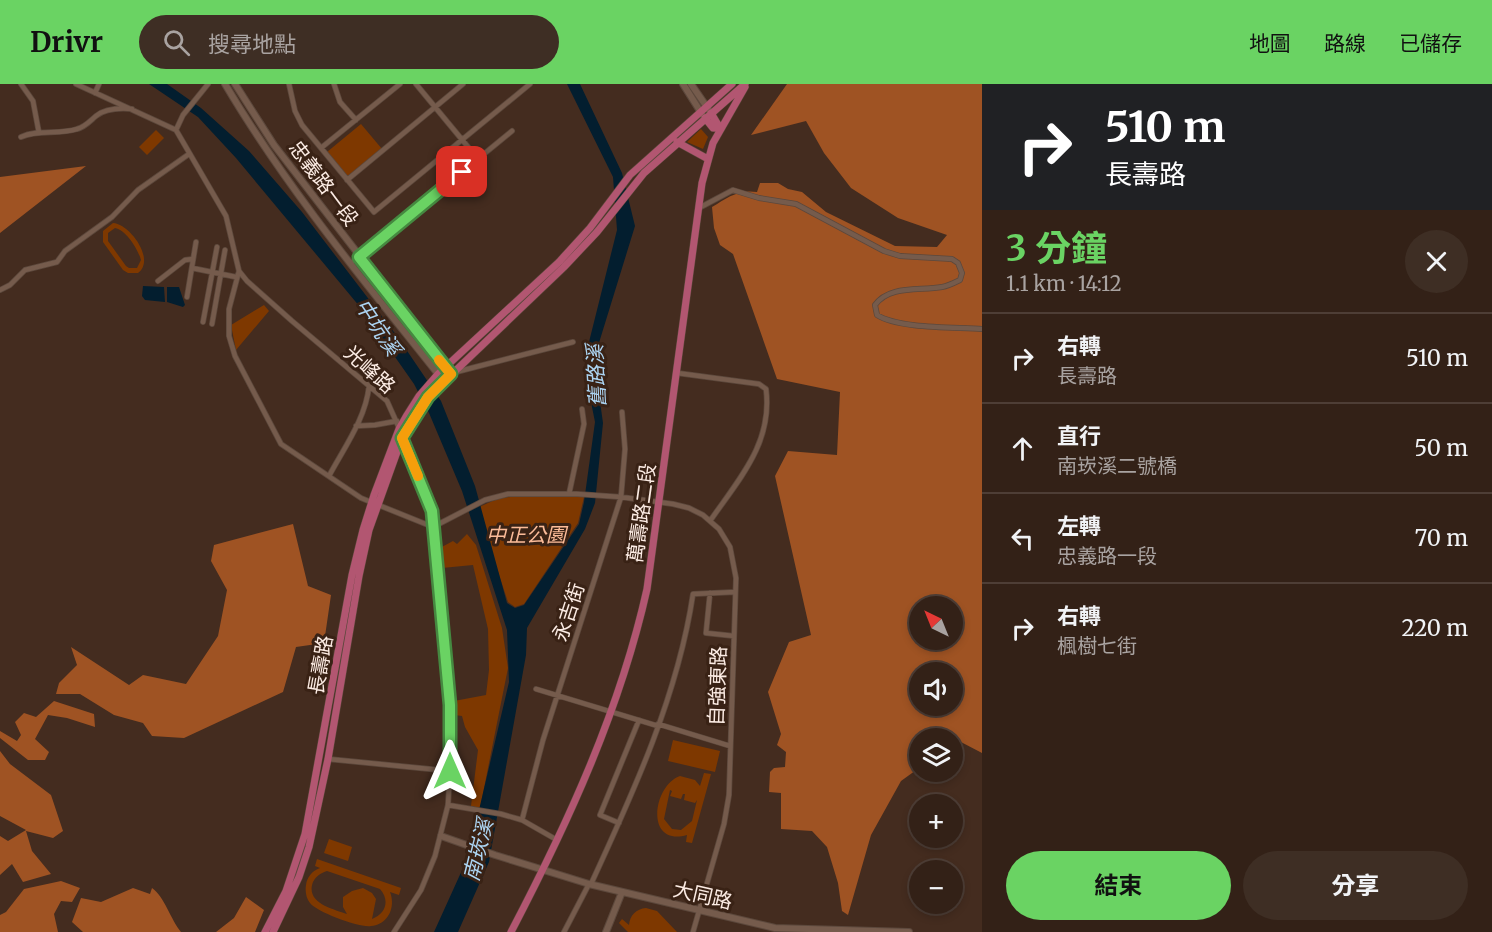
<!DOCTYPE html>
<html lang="zh-TW">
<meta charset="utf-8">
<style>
body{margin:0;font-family:Merriweather,"Noto Sans TC",serif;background:#3e2e24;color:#f1f3f6;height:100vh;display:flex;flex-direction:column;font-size:22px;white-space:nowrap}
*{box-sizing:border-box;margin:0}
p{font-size:20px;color:#a9a3a1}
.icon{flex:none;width:33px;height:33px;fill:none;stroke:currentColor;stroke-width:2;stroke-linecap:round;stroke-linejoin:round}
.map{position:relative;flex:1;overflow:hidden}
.sheet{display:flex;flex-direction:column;background:#332117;width:510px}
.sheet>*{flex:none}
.top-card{background:#202124;color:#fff;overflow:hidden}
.needle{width:39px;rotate:317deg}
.controls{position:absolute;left:909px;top:512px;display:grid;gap:12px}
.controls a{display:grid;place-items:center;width:54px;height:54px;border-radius:50%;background:#332117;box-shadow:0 3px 9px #0003,0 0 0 2px #4e3e36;font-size:30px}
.pin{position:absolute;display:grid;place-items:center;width:51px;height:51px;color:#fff;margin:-26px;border-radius:12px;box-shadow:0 3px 9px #0006}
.me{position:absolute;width:66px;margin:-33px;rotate:0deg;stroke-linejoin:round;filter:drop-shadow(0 0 4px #0008)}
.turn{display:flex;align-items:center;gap:21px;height:126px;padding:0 24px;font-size:27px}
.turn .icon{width:78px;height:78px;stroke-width:2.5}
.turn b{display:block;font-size:42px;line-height:51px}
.round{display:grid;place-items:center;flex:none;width:63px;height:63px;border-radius:32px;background:#3e2e24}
.overview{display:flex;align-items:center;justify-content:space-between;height:102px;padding:0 24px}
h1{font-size:36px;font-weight:700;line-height:45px;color:#6ad363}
.primary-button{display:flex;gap:12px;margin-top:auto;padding:12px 24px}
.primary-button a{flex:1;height:69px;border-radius:36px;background:#6ad363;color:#111;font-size:24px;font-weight:700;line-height:69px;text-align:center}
.primary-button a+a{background:#3e2e24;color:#f1f3f6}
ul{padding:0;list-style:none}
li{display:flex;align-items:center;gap:18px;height:90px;padding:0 24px;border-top:2px solid #4e3e36}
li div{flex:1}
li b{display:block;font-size:22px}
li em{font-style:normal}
header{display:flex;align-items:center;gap:36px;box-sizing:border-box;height:84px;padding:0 30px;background:#6ad363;color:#111}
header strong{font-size:28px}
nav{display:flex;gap:33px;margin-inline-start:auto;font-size:21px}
.search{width:420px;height:54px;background:#3e2e24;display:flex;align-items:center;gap:15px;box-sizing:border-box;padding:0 21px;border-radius:33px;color:#a9a3a1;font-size:22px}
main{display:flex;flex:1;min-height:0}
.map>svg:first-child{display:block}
</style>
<header>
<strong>Drivr</strong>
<div class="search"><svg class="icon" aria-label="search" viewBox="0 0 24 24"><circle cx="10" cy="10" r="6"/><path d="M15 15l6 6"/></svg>搜尋地點</div>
<nav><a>地圖</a><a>路線</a><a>已儲存</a></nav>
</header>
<main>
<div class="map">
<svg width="982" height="848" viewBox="0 0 982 848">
<rect width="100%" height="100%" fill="#442c1f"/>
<path fill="#7e3800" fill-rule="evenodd" d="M361,40L382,65L347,93L327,68Z
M701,45L708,53L703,65L687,58Z
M156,46L164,54L147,71L139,63Z
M113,139C130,140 156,176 138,189H128L123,186L103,158V147ZM115,144C126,146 138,165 141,176L137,184H129L126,182L108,157V149Z
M264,221L269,227L236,266L231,241Z
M534,411L584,413L578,439L524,520L515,523L508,518L477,424L499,414Z
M467,450L476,461L502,544L508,584L480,724L471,722L478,666L465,643L462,632L454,631V617L486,611L489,586L488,545L473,481L442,484L438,465L453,457L457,460Z
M673,656L720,667L715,688L668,677Z
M704,689L711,690L692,759L686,758L687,751C644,763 653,701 680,692L695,696L700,702ZM670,706L672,707L670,712L681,715L683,710H685L684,716L695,719L697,716L692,737L681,746L672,745L664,735Z
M329,755L352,763L348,777L324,769Z
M317,775L401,804L399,811L390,808C396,823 388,841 371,842C359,844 317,828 310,819C306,814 305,807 306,801C307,793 312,787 320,784L315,782ZM327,787L380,805C390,816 386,830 372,835L376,815L372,809L363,804L352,807L343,813V823L347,830C333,825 305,819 313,798C316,792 321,789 327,787Z
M646,824L657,827L677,848H628L619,839L622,835L629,841C630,831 636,825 646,824Z"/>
<path fill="#9f5323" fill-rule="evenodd" d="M787,0H982V669L959,657L953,661L952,654H920L919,684L901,697L871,751L848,831L842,827L838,799L827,763L812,747L781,745V709L769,708L770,688L774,684L785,683L786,668L777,661L781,650L768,608L789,558L811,551L775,392L788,367L837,371L840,308L777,295L733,170L720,161L714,144L712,123C727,114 738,105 757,108L760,99H778L788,105L802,108L826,128L895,162L937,163L947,151L898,134L851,104L824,69L806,37L751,51ZM920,522H952V555H920ZM920,588H952V621H920Z
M86,82L0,149V93Z
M293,440L308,502L331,511L324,559L296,563L283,608L184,654L152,652L143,639L114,631L80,610H56L59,599L77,581L71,563L129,601L143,591L186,600L218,552L227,506L211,477L214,461Z
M54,617L94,630L95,643L67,634L48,631L35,655L49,668L45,676H28L0,654V647L17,657L21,651L15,638L24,629L36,633Z
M0,667L10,680L51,711L63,747L53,754L26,747L32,767L51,790L23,798L12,780L0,791V752L8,757L26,746L0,732Z
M61,797L80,804L72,818L61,817L54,830L58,848H0V831L6,828L24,805Z
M133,804L150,810L152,804C164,812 171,836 181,848H83L72,838L81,814L101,818Z
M246,813L264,826L255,848H216L234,834Z"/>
<path fill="#031e2f" d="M149,0H167L201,24L249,67L302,128L397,252L441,317L475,402L507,519L515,524L524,521L579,440L584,418L595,338L587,298L586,270L617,146L613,93L567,0H580L622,89L635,142L594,275L603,339L595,419L585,445L527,544L526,571L489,778L458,848H434L468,773L509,598L507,546L462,407L429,329L414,300L360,223L236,74L198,33Z
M143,202L164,203L165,218L145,216L142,212Z
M167,203H179L185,221L183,223L167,218Z"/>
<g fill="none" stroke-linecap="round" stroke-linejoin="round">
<g stroke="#5c483c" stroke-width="6">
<path id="street" d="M21,0L33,17L39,49
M76,0L176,46
M208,0L183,31L176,46L226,132L239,187L247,197L292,237L387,317L400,346
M289,0L295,27L302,41L374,128L530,0
M334,0L340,18L356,36
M416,0L478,75
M95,9L99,0
M21,53C38,45 59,51 77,45C85,43 90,37 96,32C106,24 120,24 132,25
M321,64L400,0
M347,96L463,0
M699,124L733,106L759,114L796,120L884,167L900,172L952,175L958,179L962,189L960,196C954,199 948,202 942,203C919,207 889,201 875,221L877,231C899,245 955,243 982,245
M351,179L512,47
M192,184L236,193
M239,187L229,225V252L235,272L281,360L361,414L433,443
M158,197L185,176L193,175
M0,206L10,201L25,186L57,178L65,167L112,133L138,106L189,70
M187,213L196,158
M203,238L217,163
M212,240L225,166
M456,288L573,258
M677,289L759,300L766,305C773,359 739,395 710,437
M356,342L375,341L397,337
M329,392C344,364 366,334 369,302
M569,410L584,340L582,325
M433,443L485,416L508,410H577L621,413L673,420L689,424L703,431L719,445L730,463L736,494L729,711L724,740L693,848
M710,509L706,549L734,552
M536,605L658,642
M658,640L730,662
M328,675L450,687
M448,721L501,730L522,736L557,756
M522,736L543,656L621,413L625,365L622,328
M619,739L600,731L639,636
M591,800C634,707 678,611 693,510L735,508
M394,848L421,806L435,772L448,721L450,687V621L432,427L403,354
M564,848L589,800"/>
</g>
<g stroke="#5c483c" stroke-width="8">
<path id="secondary" d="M225,0C286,103 364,197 438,290H451
M235,0L274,61L448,286
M683,0L702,30
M691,0L711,29
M441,752L495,771L589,800L775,844L909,848
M606,848L622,808"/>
</g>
<g stroke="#5c483c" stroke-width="8">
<path id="primary" d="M711,29L720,44
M705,34L713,44H720
M677,58L708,75
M265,848L286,807L305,750L352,491L363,446L374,411L399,345L407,331L419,312L438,290L559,178L590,144L630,91L732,0
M273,848L299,793L309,763L328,675L359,492L369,446L402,354L428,313L564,183L597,148L644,89L745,0
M511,848C568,739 620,626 647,505L702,99L713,59L745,3"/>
</g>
<use href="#street" stroke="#755b4c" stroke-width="4.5"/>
<use href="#secondary" stroke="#755b4c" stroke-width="6"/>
<use href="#primary" stroke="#b25671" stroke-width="7"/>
</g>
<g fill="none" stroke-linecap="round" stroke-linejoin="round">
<g stroke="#458940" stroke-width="15">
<path id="route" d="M450,687V621L432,427L402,354L428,313L451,290L359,173L462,88"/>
</g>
<use href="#route" stroke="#6ad363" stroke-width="10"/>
<path stroke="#f59e0b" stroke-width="10" d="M418,392L402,354L428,313L451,290L439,276"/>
</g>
<g text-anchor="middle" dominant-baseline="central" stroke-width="6" stroke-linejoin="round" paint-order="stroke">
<g font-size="20" fill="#fcece4" stroke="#392215">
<text transform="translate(324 99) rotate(53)">忠義路一段</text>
<text transform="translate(370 285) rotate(42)">光峰路</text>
<text transform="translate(641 429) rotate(-82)">萬壽路二段</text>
<text transform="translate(568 528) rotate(-72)">永吉街</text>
<text transform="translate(320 581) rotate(-80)">長壽路</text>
<text transform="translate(717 602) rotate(-88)">自強東路</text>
<text transform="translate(703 811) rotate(13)">大同路</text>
</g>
<g font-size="20" font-style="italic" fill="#fbbb98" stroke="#392215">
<text x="526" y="450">中正公園</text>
</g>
<g font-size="21" font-style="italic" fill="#acd4f2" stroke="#392215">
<text transform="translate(378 243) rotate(56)">中坑溪</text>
<text transform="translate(596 292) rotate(-93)">舊路溪</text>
<text transform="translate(478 766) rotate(-76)">南崁溪</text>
</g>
</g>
</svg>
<div class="controls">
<a><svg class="needle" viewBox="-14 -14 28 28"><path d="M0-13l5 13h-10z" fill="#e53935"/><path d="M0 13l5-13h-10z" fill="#a9a3a1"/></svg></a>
<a><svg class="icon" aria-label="sound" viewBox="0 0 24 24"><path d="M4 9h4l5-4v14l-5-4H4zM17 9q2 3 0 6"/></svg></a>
<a><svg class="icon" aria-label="layers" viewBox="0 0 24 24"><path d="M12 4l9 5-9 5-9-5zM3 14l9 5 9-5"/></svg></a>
<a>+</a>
<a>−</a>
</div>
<div class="pin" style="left:462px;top:88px;background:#d93025"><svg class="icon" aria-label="arrive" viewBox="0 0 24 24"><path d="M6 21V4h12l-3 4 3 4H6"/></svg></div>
<svg class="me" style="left:450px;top:687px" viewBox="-20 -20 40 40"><path d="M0-17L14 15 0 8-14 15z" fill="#6ad363" stroke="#fff" stroke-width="4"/></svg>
</div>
<section class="sheet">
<div class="top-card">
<div class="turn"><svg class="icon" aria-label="right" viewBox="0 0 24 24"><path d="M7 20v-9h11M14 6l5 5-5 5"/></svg><div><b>510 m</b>長壽路</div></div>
</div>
<div class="overview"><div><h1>3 分鐘</h1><p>1.1 km · 14:12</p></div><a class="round"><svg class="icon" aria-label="close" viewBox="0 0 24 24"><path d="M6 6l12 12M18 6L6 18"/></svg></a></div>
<ul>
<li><svg class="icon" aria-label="right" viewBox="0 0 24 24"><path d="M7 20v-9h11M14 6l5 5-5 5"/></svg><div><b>右轉</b><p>長壽路</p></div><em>510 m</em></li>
<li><svg class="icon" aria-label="ahead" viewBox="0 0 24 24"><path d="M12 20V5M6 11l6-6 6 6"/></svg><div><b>直行</b><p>南崁溪二號橋</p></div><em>50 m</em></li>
<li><svg class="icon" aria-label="left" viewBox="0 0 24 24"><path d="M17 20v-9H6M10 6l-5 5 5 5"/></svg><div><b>左轉</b><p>忠義路一段</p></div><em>70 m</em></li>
<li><svg class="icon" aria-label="right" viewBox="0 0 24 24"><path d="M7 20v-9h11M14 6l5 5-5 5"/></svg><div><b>右轉</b><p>楓樹七街</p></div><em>220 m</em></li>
</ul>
<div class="primary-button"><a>結束</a><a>分享</a></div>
</section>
</main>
